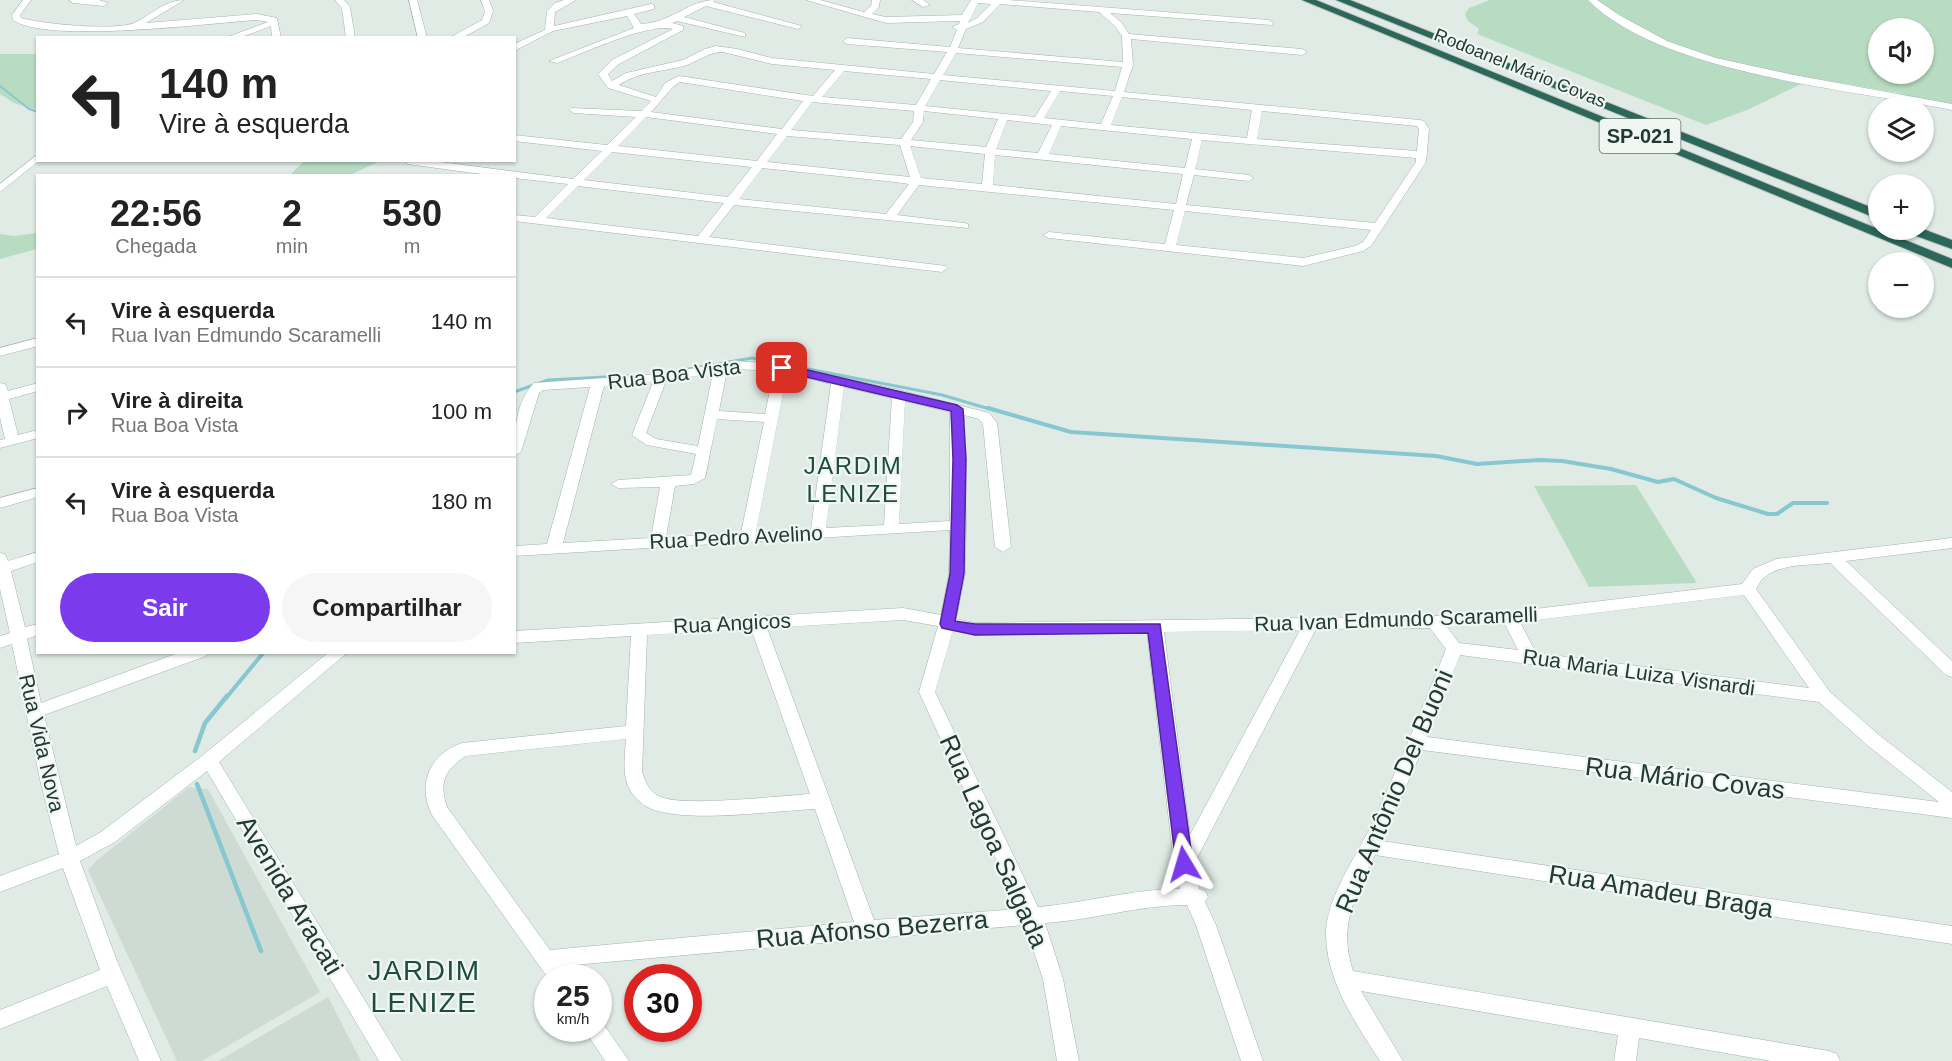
<!DOCTYPE html>
<html lang="pt">
<meta charset="utf-8">
<style>
body{margin:0;font-family:Arial,sans-serif;background:#f6f6f6;color:#222;height:100vh;display:flex;flex-direction:column;font-size:22px;white-space:nowrap}
*{box-sizing:border-box;margin:0}
p{font-size:20px;color:#767676}
.icon{flex:none;width:33px;height:33px;fill:none;stroke:currentColor;stroke-width:2;stroke-linecap:round;stroke-linejoin:round}
.map{position:relative;flex:1;overflow:hidden}
.drawer{position:absolute;left:36px;top:174px;width:480px;height:480px;display:flex;flex-direction:column;background:#fff;border-radius:0px;box-shadow:0 2px 4px #0004}
.drawer>*{flex:none}
.top-card{position:absolute;left:36px;top:36px;width:480px;height:126px;border-radius:0px;box-shadow:0 2px 4px #0004;background:#fff;color:#222;overflow:hidden}
.controls{position:absolute;left:1868px;top:18px;display:grid;gap:12px}
.controls a{display:grid;place-items:center;width:66px;height:66px;border-radius:50%;background:#fff;box-shadow:0 2px 4px #0004;font-size:30px}
.speed{position:absolute;left:534px;top:964px;display:flex;gap:12px;font-size:30px;font-weight:700;text-align:center}
.speed>*{display:grid;place-content:center;width:78px;height:78px;border-radius:50%;background:#fff;box-shadow:0 2px 4px #0004;line-height:1}
.speed small{font-size:15px;font-weight:400}
.speed .limit{border:9px solid #d22;background:#fff;color:#111}
.pin{position:absolute;display:grid;place-items:center;width:51px;height:51px;color:#fff;margin:-26px;border-radius:12px;box-shadow:0 3px 9px #0006}
.me{position:absolute;width:66px;margin:-33px;rotate:353deg;stroke-linejoin:round;filter:drop-shadow(0 0 4px #0008)}
.turn{display:flex;align-items:center;gap:21px;height:126px;padding:0 24px;font-size:27px}
.turn .icon{width:78px;height:78px;stroke-width:2.5}
.turn b{display:block;font-size:42px;line-height:51px}
.eta{display:flex;justify-content:space-evenly;align-items:center;height:102px;text-align:center}
.eta b{font-size:36px;font-weight:800;line-height:42px}
.cta{display:flex;gap:12px;margin-top:auto;padding:12px 24px}
.cta a{flex:1;height:69px;border-radius:36px;background:#7c3aed;color:#fff;font-size:24px;font-weight:800;line-height:69px;text-align:center}
.cta a+a{background:#f6f6f6;color:#222}
ul{padding:0;list-style:none}
li{display:flex;align-items:center;gap:18px;height:90px;padding:0 24px;border-top:2px solid #e0e0e0}
li div{flex:1}
li b{display:block;font-size:22px}
li em{font-style:normal}
.map>svg:first-child{display:block}
</style>
<div class="map">
<svg width="1952" height="1061" viewBox="0 0 1952 1061">
<rect width="100%" height="100%" fill="#e0ebe5"/>
<path fill="#cedbd4" d="M189,787L208,789L320,992L202,1061H177L88,870L96,861Z
M328,997L361,1061H218Z"/>
<path fill="#b8dcc1" fill-rule="evenodd" d="M1490,0H1952V108L1899,93L1818,79L1797,86L1747,110L1706,125L1477,34L1479,29L1468,21L1465,14L1469,8ZM1878,28H1923V74H1878Z
M0,54H37V110L14,103L0,94Z
M308,161V160L380,161L350,175H290L303,162Z
M37,233V249L0,259V234L14,236Z
M1636,485L1697,583L1589,587L1534,486Z"/>
<g fill="none" stroke-linecap="round" stroke-linejoin="round">
<path stroke="#87c7d0" stroke-width="2" d="M0,86L29,109L38,112"/>
<path stroke="#87c7d0" stroke-width="3" d="M654,375L752,358L942,395L993,410
M514,392L548,380L643,375"/>
<path stroke="#87c7d0" stroke-width="4" d="M988,408L1071,432L1436,456L1477,464L1539,460L1562,461L1611,469L1658,482L1674,479L1716,498L1768,514H1777L1793,503H1827
M226,698L264,652"/>
<path stroke="#87c7d0" stroke-width="4.5" d="M195,751L205,723L227,696
M197,784L261,951"/>
<g stroke="#a3b3ac" stroke-width="1">
<path id="minor" d="M23,0H31L20,15L21,18C42,24 115,31 134,23C151,15 165,0 184,0L146,23L257,14L277,18L281,38H272L271,26L239,38H225L268,22L257,20C210,23 47,44 13,20L12,15Z
M69,0H99L108,3L104,6L73,3Z
M335,0H344L350,7L355,38H346L342,8Z
M409,0H417L427,38H418Z
M481,0H489L493,11L489,23L462,38H449L482,20L485,11Z
M564,0H576L555,12L554,26L651,4L654,5V9L634,14L641,24C671,23 689,0 715,0L713,2L802,26L798,29L706,6L684,17L745,33V37L677,21L672,23L683,26V30L619,64L608,74L612,81L626,73L683,60L705,49L716,46L737,49L772,58L934,74L947,52L847,44L843,41L847,38L950,47L957,30L952,27L959,24L960,21L886,23L806,0H820L864,12L871,6L872,0H880L879,7L872,14L886,17L962,15L971,0H1008L1269,20L1273,23L1272,25L1110,13L1121,22L1129,34L1302,49L1307,52L1302,55L1131,39L1133,65L1124,92L1420,120L1424,121L1429,129L1426,162L1371,246L1363,251L1303,266L1049,238L1043,235L1049,232L1165,244L1174,210L919,185L897,215L964,223L968,224V228L734,205L709,237L946,266L948,268L942,272L514,221V215L535,217L568,184L514,178V176H496L407,164V160H425L573,179L602,151L514,141V135L607,145L636,117L574,113L569,110L571,108L641,111L651,101L608,88L598,74L612,60L673,29C650,22 583,53 557,63L549,61L634,28L627,16L553,31L514,51V44L545,30L547,11L555,3ZM978,3L991,4L977,18L968,23ZM1000,4L1099,12L1115,26L1122,36L1123,62L958,48L966,29L983,22ZM723,52L772,64L835,70L813,96L679,76L665,83L656,97L619,85C639,71 664,72 687,65C700,60 709,52 723,52ZM956,53L1122,67L1115,91L943,75ZM844,71L931,79L916,105L822,97ZM940,80L1051,91L1035,117L925,106ZM680,82L803,101L782,129L651,112C661,102 669,88 680,82ZM1060,91L1113,96L1101,124L1044,118ZM1122,97L1252,110L1247,138L1111,125ZM812,102L914,111L913,122L901,139L791,130ZM924,111L998,119L986,147L911,140L923,122ZM1262,111L1417,126L1419,129L1417,151L1257,139ZM646,117L777,134L757,161L618,146ZM1007,120L1052,125L1038,153L996,149ZM1061,126L1192,139L1185,168L1049,154ZM787,136L900,145L910,177L767,162ZM1202,140L1416,158V162L1375,223L1186,205L1194,175L1249,181L1254,178L1249,175L1195,169ZM910,146L985,154L982,184L921,178ZM612,152L752,167L728,197L584,180ZM995,155L1183,174L1176,204L993,185ZM762,168L895,182L909,184L886,214L739,199ZM578,186L724,203L698,236L546,218ZM1185,211L1371,230L1363,242L1355,246L1303,258L1176,245Z
M912,0H923L930,5L923,7Z
M1588,0H1597L1619,15L1667,41L1716,58L1794,75L1952,104V110C1851,89 1661,74 1588,0Z
M38,154V160H40L0,192V184Z
M38,338V346L0,356V348Z
M735,361L781,364L899,390L989,413L997,423L1011,547L1003,552L995,547L983,424L979,419L964,415L966,525L965,574L956,619L975,623L1434,616L1510,612L1742,584L1753,569L1776,559L1952,538V548L1846,561L1952,661V677L1946,675L1830,563C1805,566 1768,562 1756,589L1830,692L1879,735L1952,792V818L1422,750L1382,841L1952,926V944L1375,855C1355,895 1338,927 1353,971L1829,1051L1837,1054L1840,1061H1771L1639,1038L1636,1061H1614L1618,1035L1361,991L1403,1061H1380C1356,1024 1327,982 1326,936C1325,899 1357,855 1373,822C1399,765 1423,707 1446,649L1430,628L1316,629L1194,864L1199,889L1205,891L1208,897L1205,902L1216,925L1263,1061H1241L1196,925L1187,905C1139,905 1093,920 1045,923L1063,979L1079,1061H1057L1043,979L1025,925L562,966L569,978H548L432,815C417,785 429,754 462,743L626,726L631,636L514,643V631L903,608L941,615L949,574L950,530L514,556V546L547,544L590,387L543,390L539,393L521,452L514,456C514,432 516,401 534,383L661,374ZM735,369L774,371L765,414L719,411L727,370ZM713,373L698,446L656,439L646,433L666,381ZM787,373L831,384L811,529L756,532ZM653,382L632,435L647,445L696,454L691,475L618,480L611,484L618,488L660,487L651,538L563,543L604,386ZM844,387L892,398L884,525L826,528ZM905,401L950,412V521L899,524ZM717,419L764,422L741,533L666,537L675,486L694,484L705,478ZM1744,595L1809,688L1536,653L1520,622ZM903,620L938,626L919,692L1019,909L874,920L767,628ZM1505,624L1518,650L1459,643L1447,627ZM751,629L810,794C779,796 684,807 661,797C649,792 646,783 642,772L647,635ZM953,630L975,635L1147,632L1174,864L1180,889C1132,889 1086,903 1038,907L935,692ZM1300,630L1190,835L1164,632ZM1460,655L1819,702L1867,745L1939,802L1427,737ZM626,739C625,757 621,778 632,793C638,802 648,809 658,811C699,822 771,811 815,809L854,922L550,950L447,807C439,783 444,770 466,756Z
M0,383L5,384L8,391L38,383V391L9,399L18,435L38,430V438L0,448V440L5,439L0,418Z
M38,488V497L0,508V498Z
M38,552V562L11,571L25,627L38,624V635L27,639L41,703L181,652H208L206,656L44,715L76,846L101,832L203,755L329,652H348L219,762L402,1061H379L207,771L115,842L80,861L117,961L161,1061H139L107,986L0,1029V1010L100,970L63,868L0,892V876L59,854L41,784L12,644L0,648V636L10,633L0,589V553L5,554L8,561Z
M598,1021L602,1022L629,1061H605L584,1029H598Z"/>
</g>
<g stroke="#c1c8c6" stroke-width="2">
<path id="highway" d="M1302,0H1316L1952,259V268Z
M1336,0H1350L1878,210V219Z
M1923,229L1952,240V249L1908,233L1906,230Z"/>
</g>
<use href="#minor" fill="#fff" fill-rule="evenodd"/>
<use href="#highway" fill="#2c6759" fill-rule="evenodd"/>
</g>
<path fill="#7c3aed" stroke="#51269a" stroke-width="1.5" d="M782,364L957,405L963,409L966,459L964,574L955,621L975,624H1160L1193,864L1190,869L1184,871L1178,869L1176,864L1148,633L975,635L942,628L940,624L950,574L953,459L951,411L777,370L776,368Z"/>
<g text-anchor="middle" dominant-baseline="central" stroke-width="4.5" stroke-linejoin="round" paint-order="stroke">
<g font-size="18" fill="#213b33" stroke="#f0f7f3">
<text transform="translate(1520 68) rotate(22)">Rodoanel Mário Covas</text>
</g>
<rect fill="#f0f7f3" stroke="#5f736d" stroke-width="1.5" x="1599.5" y="119" width="81" height="34" rx="4.5"/>
<g font-size="20" font-weight="bold" fill="#213b33">
<text x="1640" y="136">SP-021</text>
</g>
<g font-size="21" fill="#213b33" stroke="#f0f7f3">
<text transform="translate(674 374) rotate(-7)">Rua Boa Vista</text>
<text transform="translate(736 537) rotate(-3)">Rua Pedro Avelino</text>
<text transform="translate(1396 619) rotate(-2)">Rua Ivan Edmundo Scaramelli</text>
<text transform="translate(732 623) rotate(-3)">Rua Angicos</text>
<text transform="translate(1639 672) rotate(8)">Rua Maria Luiza Visnardi</text>
<text transform="translate(42 743) rotate(77)">Rua Vida Nova</text>
</g>
<g font-size="24" letter-spacing="1.5" fill="#1d4d3f" stroke="#f0f7f3">
<text x="853" y="465">JARDIM<tspan x="853" dy="28">LENIZE</tspan></text>
</g>
<g font-size="26" fill="#213b33" stroke="#f0f7f3">
<text transform="translate(1685 778) rotate(7)">Rua Mário Covas</text>
<text transform="translate(1394 791) rotate(-67)">Rua Antônio Del Buoni</text>
<text transform="translate(994 841) rotate(66)">Rua Lagoa Salgada</text>
<text transform="translate(1661 891) rotate(9)">Rua Amadeu Braga</text>
<text transform="translate(290 895) rotate(59)">Avenida Aracati</text>
<text transform="translate(872 929) rotate(-5)">Rua Afonso Bezerra</text>
</g>
<g font-size="28" letter-spacing="1.5" fill="#1d4d3f" stroke="#f0f7f3">
<text x="424" y="970">JARDIM<tspan x="424" dy="32">LENIZE</tspan></text>
</g>
</g>
</svg>
<div class="controls">
<a><svg class="icon" aria-label="sound" viewBox="0 0 24 24"><path d="M4 9h4l5-4v14l-5-4H4zM17 9q2 3 0 6"/></svg></a>
<a><svg class="icon" aria-label="layers" viewBox="0 0 24 24"><path d="M12 4l9 5-9 5-9-5zM3 14l9 5 9-5"/></svg></a>
<a>+</a>
<a>−</a>
</div>
<div class="speed"><div>25<small>km/h</small></div><div class="limit">30</div></div>
<div class="pin" style="left:782px;top:368px;background:#d93025"><svg class="icon" aria-label="arrive" viewBox="0 0 24 24"><path d="M6 21V4h12l-3 4 3 4H6"/></svg></div>
<svg class="me" style="left:1184px;top:864px" viewBox="-20 -20 40 40"><path d="M0-17L14 15 0 8-14 15z" fill="#7c3aed" stroke="#fff" stroke-width="4"/></svg>
<div class="top-card">
<div class="turn"><svg class="icon" aria-label="left" viewBox="0 0 24 24"><path d="M17 20v-9H6M10 6l-5 5 5 5"/></svg><div><b>140 m</b>Vire à esquerda</div></div>
</div>
<section class="drawer">
<div class="eta">
<div><b>22:56</b><p>Chegada</p></div>
<div><b>2</b><p>min</p></div>
<div><b>530</b><p>m</p></div>
</div>
<ul>
<li><svg class="icon" aria-label="left" viewBox="0 0 24 24"><path d="M17 20v-9H6M10 6l-5 5 5 5"/></svg><div><b>Vire à esquerda</b><p>Rua Ivan Edmundo Scaramelli</p></div><em>140 m</em></li>
<li><svg class="icon" aria-label="right" viewBox="0 0 24 24"><path d="M7 20v-9h11M14 6l5 5-5 5"/></svg><div><b>Vire à direita</b><p>Rua Boa Vista</p></div><em>100 m</em></li>
<li><svg class="icon" aria-label="left" viewBox="0 0 24 24"><path d="M17 20v-9H6M10 6l-5 5 5 5"/></svg><div><b>Vire à esquerda</b><p>Rua Boa Vista</p></div><em>180 m</em></li>
</ul>
<div class="cta"><a>Sair</a><a>Compartilhar</a></div>
</section>
</div>
